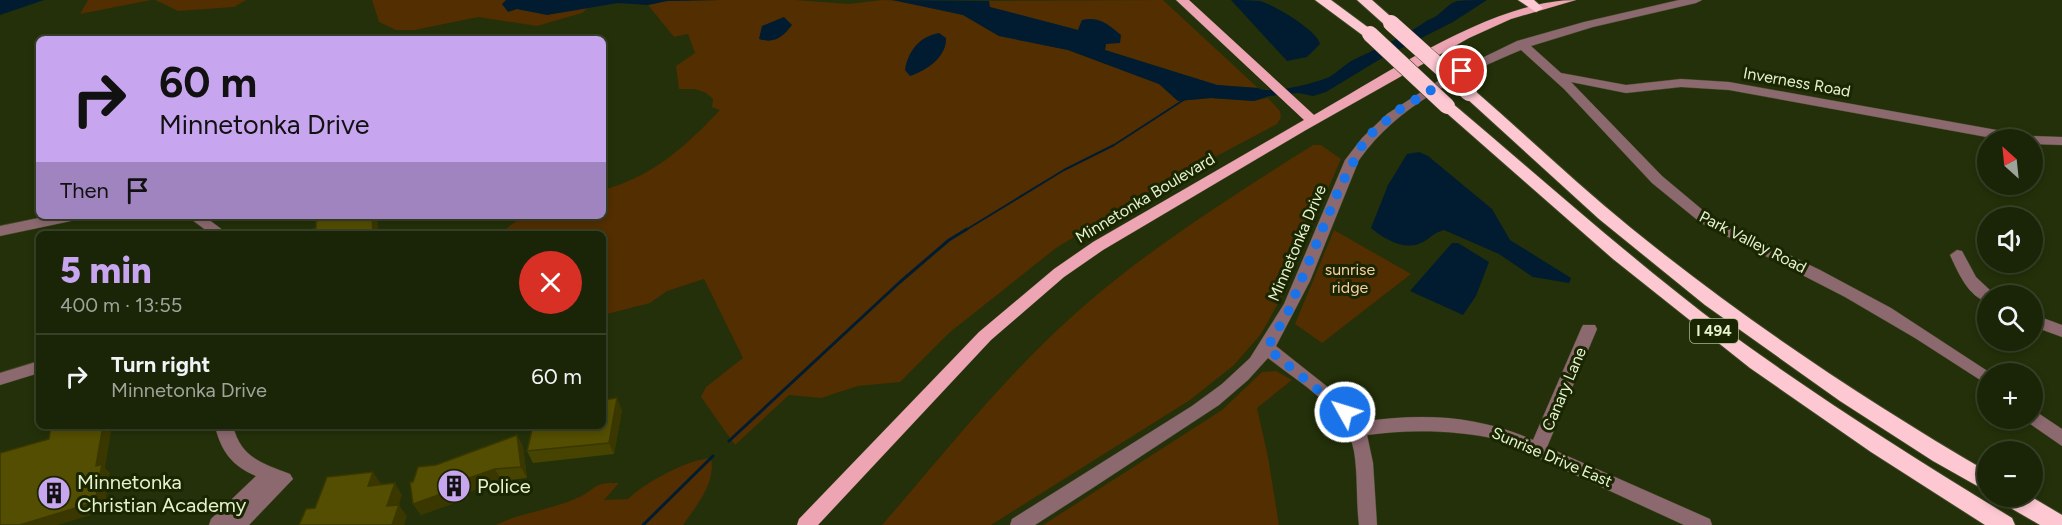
<!DOCTYPE html>
<meta charset="utf-8">
<style>
body{margin:0;font-family:Figtree,sans-serif;background:#273015;color:#f1f3f6;height:100vh;display:flex;flex-direction:column;font-size:22px;white-space:nowrap}
*{box-sizing:border-box;margin:0}
p{font-size:20px;color:#9fa49b}
.icon{flex:none;width:33px;height:33px;fill:none;stroke:currentColor;stroke-width:2;stroke-linecap:round;stroke-linejoin:round}
.map{position:relative;flex:1;overflow:hidden}
.details{position:absolute;left:36px;top:231px;width:570px;height:198px;display:flex;flex-direction:column;background:#1a2407;border-radius:9px;box-shadow:0 3px 9px #0003,0 0 0 2px #384128}
.details>*{flex:none}
.top-card{position:absolute;left:36px;top:36px;width:570px;height:183px;border-radius:9px;box-shadow:0 3px 9px #0003,0 0 0 2px #384128;background:#c8a6ef;color:#111;overflow:hidden}
.needle{width:39px;rotate:333deg}
.fabs{position:absolute;left:1977px;top:129px;display:grid;gap:12px}
.fabs a{display:grid;place-items:center;width:66px;height:66px;border-radius:50%;background:#1a2407;box-shadow:0 3px 9px #0003,0 0 0 2px #384128;font-size:30px}
.pin{position:absolute;display:grid;place-items:center;width:51px;height:51px;color:#fff;margin:-26px;border:3px solid #fff;border-radius:50%;box-shadow:0 2px 6px #0007}
.me{position:absolute;width:66px;margin:-33px;rotate:309deg;stroke-linejoin:round;filter:drop-shadow(0 0 4px #0008)}
.turn{display:flex;align-items:center;gap:21px;height:126px;padding:0 24px;font-size:27px}
.turn .icon{width:78px;height:78px;stroke-width:2.5}
.turn b{display:block;font-size:42px;line-height:51px}
.then{display:flex;align-items:center;height:57px;padding:0 24px;background:#0003;gap:12px;font-size:22px}
.round{display:grid;place-items:center;flex:none;width:63px;height:63px;border-radius:32px;background:#273015}
.head{display:flex;align-items:center;justify-content:space-between;height:102px;padding:0 24px}
h1{font-size:36px;font-weight:800;line-height:45px;color:#c8a6ef}
ul{padding:0;list-style:none}
li{display:flex;align-items:center;gap:18px;height:84px;padding:0 24px;border-top:2px solid #384128}
li div{flex:1}
li b{display:block;font-size:22px}
li em{font-style:normal}
.map>svg:first-child{display:block}
</style>
<div class="map">
<svg width="2062" height="525" viewBox="0 0 2062 525">
<rect width="100%" height="100%" fill="#233009"/>
<path fill="#522e01" d="M88,0H151L80,14Z
M155,0H246L234,7L178,11Z
M372,0H506L503,4C533,16 557,13 588,8L582,13L537,26L478,17L415,30H396L379,22Z
M719,0H795L849,4L882,0L906,1L963,15L999,36L1068,50L1159,84L1178,101L1211,98L1254,101L1268,98L1280,111L1281,118L1277,124L1149,192L1056,248L949,333L900,382L858,386L821,398L789,395L735,445L701,397L706,387L743,358L704,279L667,291L650,303L603,315V234H499L523,216H603V190C652,177 686,146 720,110L712,107L713,99L706,93L695,89H679L676,66L695,53L688,34L674,37L648,5L667,1Z
M1163,0L1258,88L1217,85L1105,50L1106,44L1082,20L1078,30L989,7V1Z
M1313,145H1321L1341,159L1281,298L1261,334L1234,365L1190,400L991,525H882C937,462 989,396 1049,338C1127,262 1221,203 1313,145Z
M1334,230L1411,274L1322,343L1295,324Z
M1276,371L1292,380L1257,408L1268,457L1279,525H1043L1222,410L1262,372Z
M711,458C716,483 697,505 683,525H496C522,512 551,510 577,498C599,488 591,482 619,483L604,500L628,499C644,483 688,459 711,458Z"/>
<path fill="#011c31" d="M0,0H44L0,15Z
M506,0H719L667,1L648,5L618,3L547,15L517,9L508,12L502,4Z
M892,0L989,1L990,7L1078,30L1082,20C1099,16 1109,25 1121,35L1120,43L1106,44L1105,50L1217,85L1258,88C1269,95 1316,83 1329,77C1338,72 1346,63 1355,59C1381,47 1405,36 1428,20C1441,16 1445,5 1457,1C1465,0 1478,0 1487,0L1453,22L1382,58L1326,92L1313,96L1298,93L1269,96L1254,101L1211,98L1178,101L1159,84L1068,50L999,36L963,15Z
M1231,0C1240,0 1251,0 1260,1C1274,5 1317,30 1320,44L1307,57L1287,61Z
M784,17L792,25C783,37 774,44 759,39L762,26Z
M939,33L946,38C947,57 926,71 910,76L905,70C908,51 920,36 939,33Z
M1419,152L1428,156L1492,209L1510,240L1571,278L1569,283L1533,277L1499,254L1444,230C1433,233 1432,237 1423,242C1406,252 1384,239 1371,228L1388,185L1407,154Z
M1452,243H1458L1489,262L1476,296L1463,315L1410,291Z"/>
<g fill="none" stroke-linecap="round" stroke-linejoin="round">
<path stroke="#011c31" stroke-width="2" d="M964,231L1064,170L1114,145L1185,99"/>
<path stroke="#011c31" stroke-width="3" d="M729,441L900,282L949,240L967,229
M643,525L713,456"/>
<g stroke="#3e4b25" stroke-width="1">
<path id="minor" d="M1679,0H1702L1696,3L1593,27L1531,46L1561,73L1626,85L1681,79L1729,82L2030,136L2062,137V145L2032,144V140H2003L1729,90L1681,87L1626,93L1571,82L1662,176L1711,217L1820,270L1891,308L1992,374H1988V385L1915,338L1845,297L1701,223L1652,183L1564,89L1521,50C1461,75 1397,106 1359,160L1310,281L1276,346L1334,392L1361,422C1422,413 1476,415 1533,440L1581,329L1583,325H1595L1597,329L1547,447L1710,519L1712,525H1684L1497,439C1454,430 1410,429 1367,435L1373,463L1377,525H1359C1356,500 1358,475 1354,451C1346,408 1299,383 1268,358L1248,380L1219,405L1091,489L1035,525H1010L1012,519L1192,406L1222,384L1250,358L1284,304L1345,160L1362,138L1387,114L1449,74L1517,41L1584,22Z
M48,216H78L71,221L0,236V226Z
M187,216H204L228,234H211Z
M1957,250L1962,251L1976,277L1993,293L1995,296H1988V302C1968,297 1958,272 1950,255Z
M2032,314L2062,325V337L2032,326Z
M39,361V373L0,385V373Z
M2032,409L2062,429V446L2026,421L2025,418H2032Z
M215,426H233C241,458 262,463 290,474L293,479L249,525H209L211,519L256,476C232,466 221,451 215,426Z"/>
</g>
<g stroke="#3e4b25" stroke-width="1">
<path id="major" d="M1176,0H1189L1314,115C1385,75 1494,0 1576,0L1511,19L1469,38L1306,130L1103,250L1064,277L991,340L818,525H797L799,519L979,332L1054,269L1093,242L1304,120Z"/>
</g>
<g stroke="#3e4b25" stroke-width="2">
<path id="highway" d="M1315,0H1331L1377,34L1375,37H1365Z
M1357,0H1372L1398,23L1391,27L1386,26Z
M1518,0H1534L1543,8L1536,12Z
M1469,88L1474,90C1527,136 1577,184 1631,228C1743,319 1863,399 1988,472V492L1933,461L1840,401L1705,305L1599,219L1464,96L1461,93Z
M1447,101L1452,103C1542,179 1630,258 1724,329C1817,397 1914,458 2012,518L2015,525H1985L1871,452L1750,368L1613,259L1442,109L1439,106Z
M1999,496H2030L2062,515V525H2040L2002,503Z"/>
</g>
<use href="#minor" fill="#8c686f" fill-rule="evenodd"/>
<use href="#major" fill="#eda4b3" fill-rule="evenodd"/>
<use href="#highway" fill="#fdc8d2" fill-rule="evenodd"/>
<g stroke="#3e4b25" stroke-width="17" stroke-linecap="butt">
<path id="highway-bridge" d="M1391,23L1469,93
M1370,34L1447,106"/>
</g>
<use href="#highway-bridge" stroke="#fdc8d2" stroke-width="16"/>
</g>
<path fill="#474301" d="M622,410L614,454L533,463L527,451Z
M517,435L523,447L527,478L502,481L466,493L468,498L421,515L413,504V482L436,465Z"/>
<path fill="#3a3701" d="M372,216H377L379,234H373Z
M617,398L622,410L614,454L609,443Z
M103,426H112L105,468L110,473L104,511L58,525H20L96,466Z
M517,435L523,447L527,478L521,467Z
M495,469L502,481L466,493L468,498L421,515L413,504L460,481Z
M373,472L381,484L376,497L368,486Z
M395,483L402,495L399,505L407,516L404,525H392L387,506Z"/>
<path fill="#534e01" stroke="#3a3701" stroke-width="1.5" d="M330,216H372L373,234H294L316,228V221L330,217Z
M617,398L609,443L527,451L533,426H603V400Z
M51,426H103L96,466L102,464L95,502L20,525H0V453L49,439Z
M517,435L521,467L495,469L460,481L461,487L413,504L410,482H413L418,467L436,465Z
M373,472L368,486L395,483L387,506L399,505L392,525H299L306,509L315,508L327,477Z"/>
<g fill="none" stroke-linecap="round" stroke-linejoin="round">
<path stroke="#1a73e8" stroke-width="10" stroke-dasharray="0 18" d="M1345,412L1267,348L1288,312L1340,187L1366,138L1399,110L1462,71"/>
</g>
<defs>
<g id="building-disc" transform="scale(1.725)"><circle r="9.5" fill="#c8a6ef" stroke="#1a2601"/><path d="M-4-6H4V6H1V3H-1V6H-4ZM-2.5-4.3h1.7v1.8h-1.7ZM.8-4.3h1.7v1.8H.8ZM-2.5-1h1.7V.8h-1.7ZM.8-1h1.7V.8H.8Z" fill="#111"/></g>
</defs>
<g fill-rule="evenodd">
<use href="#building-disc" x="454" y="486"/>
<use href="#building-disc" x="54" y="493"/>
</g>
<g text-anchor="middle" dominant-baseline="central" stroke-width="6" stroke-linejoin="round" paint-order="stroke">
<rect fill="#1a2601" stroke="#a7b690" stroke-width="1.5" x="1690" y="319" width="48" height="24" rx="4.5"/>
<g font-size="15" font-weight="bold" fill="#e4f3ce">
<text x="1714" y="331">I 494</text>
</g>
<g font-size="16" fill="#e4f3ce" stroke="#1a2601">
<text transform="translate(1797 82) rotate(10)">Inverness Road</text>
<text transform="translate(1145 198) rotate(-31)">Minnetonka Boulevard</text>
<text transform="translate(1753 242) rotate(27)">Park Valley Road</text>
<text transform="translate(1297 243) rotate(-67)">Minnetonka Drive</text>
<text transform="translate(1564 389) rotate(-67)">Canary Lane</text>
<text transform="translate(1552 457) rotate(23)">Sunrise Drive East</text>
</g>
<g font-size="16" fill="#f8cea5" stroke="#1a2601">
<text x="1350" y="269">sunrise<tspan x="1350" dy="18">ridge</tspan></text>
</g>
<g font-size="20" fill="#e4f3ce" stroke="#1a2601" text-anchor="start">
<text x="77" y="482">Minnetonka<tspan x="77" dy="23">Christian Academy</tspan></text>
<text x="477" y="486">Police</text>
</g>
</g>
</svg>
<div class="fabs">
<a><svg class="needle" viewBox="-14 -14 28 28"><path d="M0-13l5 13h-10z" fill="#e53935"/><path d="M0 13l5-13h-10z" fill="#9fa49b"/></svg></a>
<a><svg class="icon" aria-label="sound" viewBox="0 0 24 24"><path d="M4 9h4l5-4v14l-5-4H4zM17 9q2 3 0 6"/></svg></a>
<a><svg class="icon" aria-label="search" viewBox="0 0 24 24"><circle cx="10" cy="10" r="6"/><path d="M15 15l6 6"/></svg></a>
<a>+</a>
<a>−</a>
</div>
<div class="pin" style="left:1462px;top:71px;background:#d93025"><svg class="icon" aria-label="arrive" viewBox="0 0 24 24"><path d="M6 21V4h12l-3 4 3 4H6"/></svg></div>
<svg class="me" style="left:1345px;top:412px" viewBox="-20 -20 40 40"><circle r="17" fill="#1a73e8" stroke="#fff" stroke-width="3"/><path d="M0-11L8 9 0 5-8 9z" fill="#fff"/></svg>
<div class="top-card">
<div class="turn"><svg class="icon" aria-label="right" viewBox="0 0 24 24"><path d="M7 20v-9h11M14 6l5 5-5 5"/></svg><div><b>60 m</b>Minnetonka Drive</div></div>
<div class="then">Then<svg class="icon" aria-label="arrive" viewBox="0 0 24 24"><path d="M6 21V4h12l-3 4 3 4H6"/></svg></div>
</div>
<section class="details">
<div class="head"><div><h1>5 min</h1><p>400 m · 13:55</p></div><a class="round" style="background:#d93025;color:#fff"><svg class="icon" aria-label="close" viewBox="0 0 24 24"><path d="M6 6l12 12M18 6L6 18"/></svg></a></div>
<ul>
<li><svg class="icon" aria-label="right" viewBox="0 0 24 24"><path d="M7 20v-9h11M14 6l5 5-5 5"/></svg><div><b>Turn right</b><p>Minnetonka Drive</p></div><em>60 m</em></li>
</ul>
</section>
</div>
